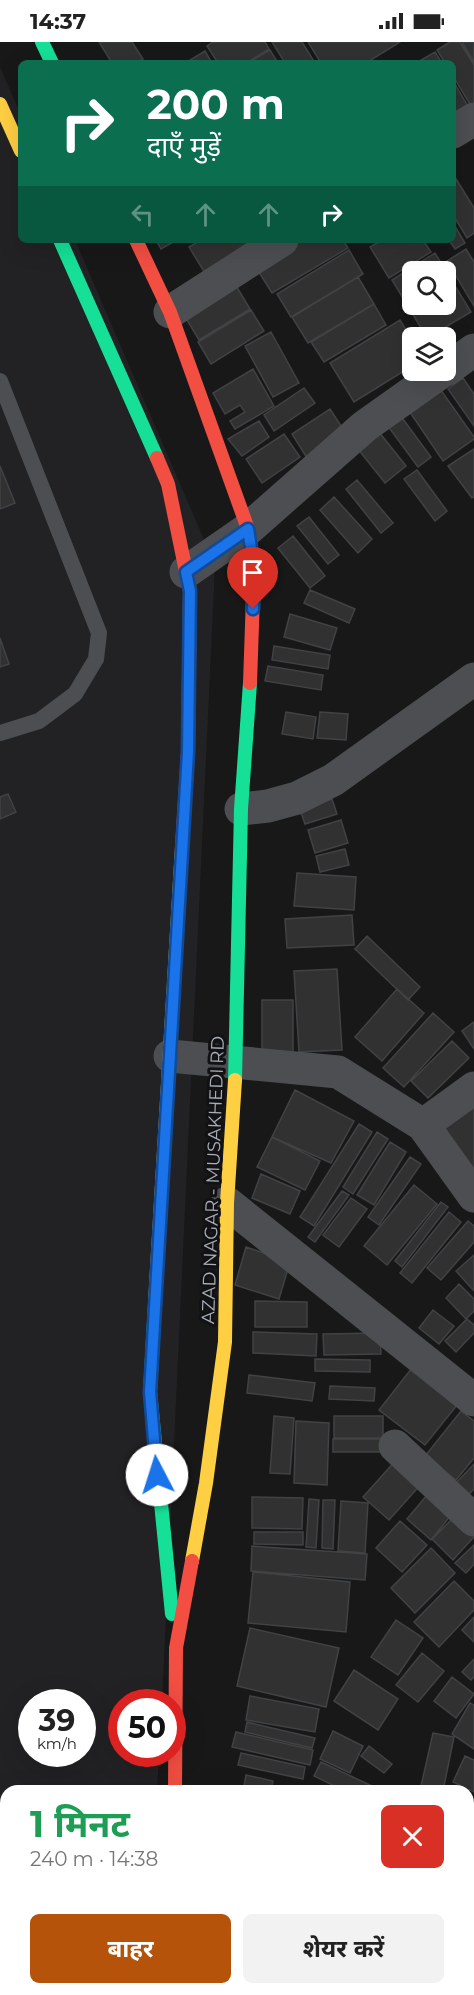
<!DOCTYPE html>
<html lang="hi">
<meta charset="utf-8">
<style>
body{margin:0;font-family:Montserrat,"Noto Sans Devanagari",sans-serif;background:#f2f2f2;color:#222;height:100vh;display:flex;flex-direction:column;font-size:22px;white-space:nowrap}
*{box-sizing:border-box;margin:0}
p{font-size:20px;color:#767676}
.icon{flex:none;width:33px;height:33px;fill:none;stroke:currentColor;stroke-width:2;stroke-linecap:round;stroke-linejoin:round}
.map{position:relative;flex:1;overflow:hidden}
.side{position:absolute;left:0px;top:1743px;width:474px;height:210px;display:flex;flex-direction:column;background:#fff;border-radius:18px 18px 0 0;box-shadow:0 6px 24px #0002}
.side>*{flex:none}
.banner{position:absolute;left:18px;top:18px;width:438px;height:183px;border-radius:9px;box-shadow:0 6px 24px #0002;background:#0b6e4f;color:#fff;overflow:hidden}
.fabs{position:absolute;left:402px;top:219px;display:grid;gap:12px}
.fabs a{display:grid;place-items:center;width:54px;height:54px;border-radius:9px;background:#fff;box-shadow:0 6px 24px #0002;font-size:30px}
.speed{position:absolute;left:18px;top:1647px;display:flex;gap:12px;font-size:30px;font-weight:700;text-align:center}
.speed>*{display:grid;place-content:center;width:78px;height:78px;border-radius:50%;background:#fff;box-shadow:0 6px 24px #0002;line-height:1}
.speed small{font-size:15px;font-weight:400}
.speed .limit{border:9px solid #d22;background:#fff;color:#111}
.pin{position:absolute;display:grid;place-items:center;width:51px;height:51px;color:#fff;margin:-62px -26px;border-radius:50% 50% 50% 0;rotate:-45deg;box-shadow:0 0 6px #0007}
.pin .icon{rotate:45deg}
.me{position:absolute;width:66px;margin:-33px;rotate:355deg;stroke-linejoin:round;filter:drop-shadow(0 0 4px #0008)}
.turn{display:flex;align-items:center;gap:21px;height:126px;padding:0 30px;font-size:27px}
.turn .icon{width:78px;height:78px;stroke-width:2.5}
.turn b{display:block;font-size:42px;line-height:51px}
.lanes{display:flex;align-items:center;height:57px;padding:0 30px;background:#0003;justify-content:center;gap:30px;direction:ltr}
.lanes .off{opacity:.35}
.round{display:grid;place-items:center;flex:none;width:63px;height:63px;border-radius:9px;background:#f2f2f2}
.head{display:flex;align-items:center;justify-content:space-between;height:102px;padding:0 30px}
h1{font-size:36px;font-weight:700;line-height:45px;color:#1e9e55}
.button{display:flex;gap:12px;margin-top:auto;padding:12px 30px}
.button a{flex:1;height:69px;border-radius:9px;background:#b45309;color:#fff;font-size:24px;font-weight:700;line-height:69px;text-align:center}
.button a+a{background:#f2f2f2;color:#222}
.status{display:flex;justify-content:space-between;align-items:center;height:42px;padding:0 30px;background:#fff;direction:ltr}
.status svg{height:16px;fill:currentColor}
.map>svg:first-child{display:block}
</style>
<div class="status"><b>14:37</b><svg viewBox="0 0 49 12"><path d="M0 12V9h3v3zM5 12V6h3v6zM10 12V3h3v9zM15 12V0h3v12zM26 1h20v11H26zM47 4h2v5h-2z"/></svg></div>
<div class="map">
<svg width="474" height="1953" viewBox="0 0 474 1953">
<rect width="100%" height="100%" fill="#181818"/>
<path fill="#222224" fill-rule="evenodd" d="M0,25L21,73V198H75L215,523L162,1660H122V1712H159L157,1749H6V1848L0,1846ZM32,1660H82V1712H32Z"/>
<path fill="#313132" stroke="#404244" stroke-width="1.5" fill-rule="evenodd" d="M99,0H132L143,17L136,21H112Z
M213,0H265L269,7L246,21H218L207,4Z
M272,0H302L315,21H285Z
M308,0H400L366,21H321Z
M450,0H460L474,23V63L471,64L453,34V21H445L437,8Z
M462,0H474V20Z
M270,8L278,21H248Z
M205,9L212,21H185Z
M435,10L442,21H419L418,20Z
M453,39L472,71L453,76Z
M453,132L474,166V191L467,196L453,173Z
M453,181L465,201L455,207L449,198H453Z
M156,198H177L161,207Z
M201,198H252L208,236L189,205Z
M298,198H343L348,206L272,251L255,224Z
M382,198H423L431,210L389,236L370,205Z
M466,207L474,220V264L447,219Z
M349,208L363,232L291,275L277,252Z
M435,211L471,270L427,296L392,238ZM412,230H446V262H412Z
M358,235L374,262L308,301L292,275Z
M235,242L250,267L199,298L184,273Z
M374,262L386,283L324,320L311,300Z
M251,268L264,289L211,322L198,300Z
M400,278L412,298V324L354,360L330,321Z
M271,290L299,341L273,355L245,304Z
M253,327L274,364L235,387L230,379L245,370L240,363L225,372L213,351Z
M463,336L474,352V384L448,347Z
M438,344L474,395V397L443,419L407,366Z
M304,346L315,361L274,389L264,373Z
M330,367L345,390L307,416L292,392Z
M400,373L431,415L418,425L387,383Z
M259,379L269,395L242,414L228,397Z
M375,385L406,424L385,441L354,402Z
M284,392L300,415L262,441L246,417Z
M474,407V455L472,456L448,424Z
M0,424L15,461L0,467Z
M417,428L447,469L435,479L404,437Z
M357,438L393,481L381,491L346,447Z
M334,455L372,497L358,511L320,468Z
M309,475L339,513L328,522L297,484Z
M293,494L325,534L310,546L278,506Z
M310,548L355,567L349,581L304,561Z
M290,572L337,586L330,608L284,595Z
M0,596L9,622L0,625Z
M274,604L330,613L328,627L272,618Z
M268,624L323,633L321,648L265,639Z
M286,670L316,675L313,697L282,692Z
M320,670L348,672L346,698L317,696Z
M8,752L16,770L0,777V755Z
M332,757L337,772L305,782L300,768Z
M341,778L348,801L315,811L308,788Z
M345,807L349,823L320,830L316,814Z
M297,831L356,835L354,868L294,864Z
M352,873L354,903L287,906L285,877Z
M367,894L420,945L408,958L355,907Z
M337,927L342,1008L299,1010L294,929Z
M397,947L424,971L382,1019L355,995Z
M262,958H293V1010H262Z
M433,971L454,990L404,1045L383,1026Z
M474,980V1007L462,989Z
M452,999L469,1016L428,1056L411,1039Z
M295,1048L354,1079L331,1121L272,1095Z
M474,1059V1130L440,1084Z
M359,1082L372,1090L314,1184L300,1175Z
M377,1090L388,1097L353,1152L343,1145Z
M272,1095L320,1119L305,1148L257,1125Z
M390,1100L406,1110L374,1163L357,1153Z
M410,1115L421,1122L379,1183L368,1175Z
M261,1132L300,1149L290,1172L252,1156Z
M414,1143L437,1162L387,1223L364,1204Z
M342,1149L349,1153L315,1200L308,1195Z
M351,1156L367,1167L339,1205L323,1193Z
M441,1160L448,1165L402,1225L395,1219Z
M449,1170L461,1180L412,1241L400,1231Z
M468,1179L474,1184V1200L441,1238L427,1226Z
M246,1205L290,1220L279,1257L235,1243Z
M474,1213V1249L456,1229Z
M459,1242L474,1257V1269L466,1277L446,1256Z
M255,1259L307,1260V1285H255Z
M433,1268L454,1284L439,1302L419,1286Z
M467,1277L474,1283V1291L456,1310L445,1299Z
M253,1290L317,1292L316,1314L253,1311Z
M380,1291L381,1312L324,1313L323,1292Z
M315,1317L370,1318V1330L315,1329Z
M415,1322L461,1358L425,1403L379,1368Z
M249,1333L315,1341L312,1359L247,1351Z
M330,1344L375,1346L374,1359L329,1357Z
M461,1369L474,1379V1416L456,1438L425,1414Z
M274,1374L294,1376L290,1432L270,1431Z
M334,1374H383V1396H334Z
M296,1379L329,1381L327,1443L294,1441Z
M333,1397H383V1410H333Z
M397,1417L423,1440L389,1478L363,1455Z
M474,1422V1447L465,1456L453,1444Z
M432,1447L455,1468L431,1498L407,1477Z
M252,1455L303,1456L302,1487L252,1486Z
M309,1457L319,1458L316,1506L306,1505Z
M323,1458H335L333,1507L322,1506Z
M341,1459L368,1461L365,1511L338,1509Z
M458,1471L474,1487V1495L453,1518L432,1497Z
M400,1479L427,1503L402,1530L376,1506Z
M254,1490H303V1503L254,1502Z
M474,1503V1522L466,1531L455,1521Z
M252,1504L367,1512L365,1538L251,1529Z
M431,1506L455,1531L415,1571L391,1546Z
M253,1530L350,1540L346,1590L248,1581Z
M454,1539L474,1559V1568L439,1605L414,1580Z
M474,1575V1600L462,1588Z
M396,1578L423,1596L398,1633L371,1615Z
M250,1586L339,1606L326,1665L237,1644Z
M422,1611L444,1629L418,1660L396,1643Z
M474,1617V1635L471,1638L462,1630Z
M354,1628L398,1657L378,1688L334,1659Z
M452,1635L474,1652L456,1676L434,1659Z
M250,1654L319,1667L315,1690L246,1678Z
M470,1661L474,1663V1707L452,1692Z
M247,1680L315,1696L312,1706L245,1690Z
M333,1689L363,1704L350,1731L320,1717Z
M236,1690L313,1708L310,1723L232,1705Z
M433,1691L454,1695L443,1749L421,1744Z
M369,1704L392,1722L384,1731L361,1714Z
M241,1711L305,1725L303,1737L238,1723Z
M465,1714L474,1718V1750L453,1740Z
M321,1720L372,1744L370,1749H345L314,1734Z
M246,1733L273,1739L271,1749H243Z
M468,1775L474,1776L473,1854L468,1852Z
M298,1947H331L330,1953H311L297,1950Z
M370,1947H391L390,1953L369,1951Z
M413,1947H438L437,1953H412Z"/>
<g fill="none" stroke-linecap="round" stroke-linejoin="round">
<path stroke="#4c4e51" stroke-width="16" d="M0,339L99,591L96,617L75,652L39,679L0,691"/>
<path stroke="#4c4e51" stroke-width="33" d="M453,90L474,77
M170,270L282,198
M446,328L474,308
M186,530L248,487L365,384L444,328
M241,767L268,764L297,756L333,738L474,637
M170,1014L338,1030L423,1083L474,1154
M423,1083L474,1046
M227,1161L474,1358
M395,1404L474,1478
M209,1947L234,1953"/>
<path stroke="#16e098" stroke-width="14" d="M42,0L52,21
M60,198L157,416
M235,1038L241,767L250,641
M155,1261L150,1350L172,1572
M173,1953L174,1947"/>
<path stroke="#ffcf43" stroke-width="14" d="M0,62L21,109
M155,1261L182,805
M192,1519L206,1441L225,1300L227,1161L235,1038"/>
<path stroke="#f24e42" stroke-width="14" d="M136,198L170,270L248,487L254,525L250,641
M157,416L168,442L190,549L188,710L182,805
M175,1749L176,1606L192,1519"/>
</g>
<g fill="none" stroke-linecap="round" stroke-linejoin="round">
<g stroke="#114b97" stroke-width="15">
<path id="route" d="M157,1433L150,1350L188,710L190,549L186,530L248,487L254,525L253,567"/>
</g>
<use href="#route" stroke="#1a73e8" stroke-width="10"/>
</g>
<g text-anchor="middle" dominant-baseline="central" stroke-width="6" stroke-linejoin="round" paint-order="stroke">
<g font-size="18" fill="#a9b0b9" stroke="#121214">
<text transform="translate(213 1138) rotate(-88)">AZAD NAGAR - MUSAKHEDI RD</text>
</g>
</g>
</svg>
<div class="fabs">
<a><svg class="icon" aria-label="search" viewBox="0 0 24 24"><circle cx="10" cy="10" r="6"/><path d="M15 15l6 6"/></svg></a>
<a><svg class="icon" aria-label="layers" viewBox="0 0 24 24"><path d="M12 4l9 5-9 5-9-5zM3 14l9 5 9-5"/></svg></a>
</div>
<div class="speed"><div>39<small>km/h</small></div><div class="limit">50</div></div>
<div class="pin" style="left:253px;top:567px;background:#d93025"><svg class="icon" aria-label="arrive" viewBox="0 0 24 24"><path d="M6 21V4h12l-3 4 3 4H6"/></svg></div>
<svg class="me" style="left:157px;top:1433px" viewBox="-20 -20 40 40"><circle r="19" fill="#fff"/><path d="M0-13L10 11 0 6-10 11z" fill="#1a73e8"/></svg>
<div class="banner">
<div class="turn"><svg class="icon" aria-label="right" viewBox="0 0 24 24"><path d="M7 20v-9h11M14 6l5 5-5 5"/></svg><div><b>200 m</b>दाएँ मुड़ें</div></div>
<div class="lanes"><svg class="icon off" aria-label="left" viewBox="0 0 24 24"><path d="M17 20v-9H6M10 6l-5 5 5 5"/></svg><svg class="icon off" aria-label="ahead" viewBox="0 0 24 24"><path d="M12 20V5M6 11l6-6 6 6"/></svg><svg class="icon off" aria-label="ahead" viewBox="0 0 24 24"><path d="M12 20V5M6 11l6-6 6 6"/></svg><svg class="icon" aria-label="right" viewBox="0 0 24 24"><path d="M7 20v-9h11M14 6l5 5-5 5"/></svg></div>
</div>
<section class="side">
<div class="head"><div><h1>1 मिनट</h1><p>240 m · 14:38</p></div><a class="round" style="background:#d93025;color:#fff"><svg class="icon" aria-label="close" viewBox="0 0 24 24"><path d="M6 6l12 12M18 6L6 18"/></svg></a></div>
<div class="button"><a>बाहर</a><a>शेयर करें</a></div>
</section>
</div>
